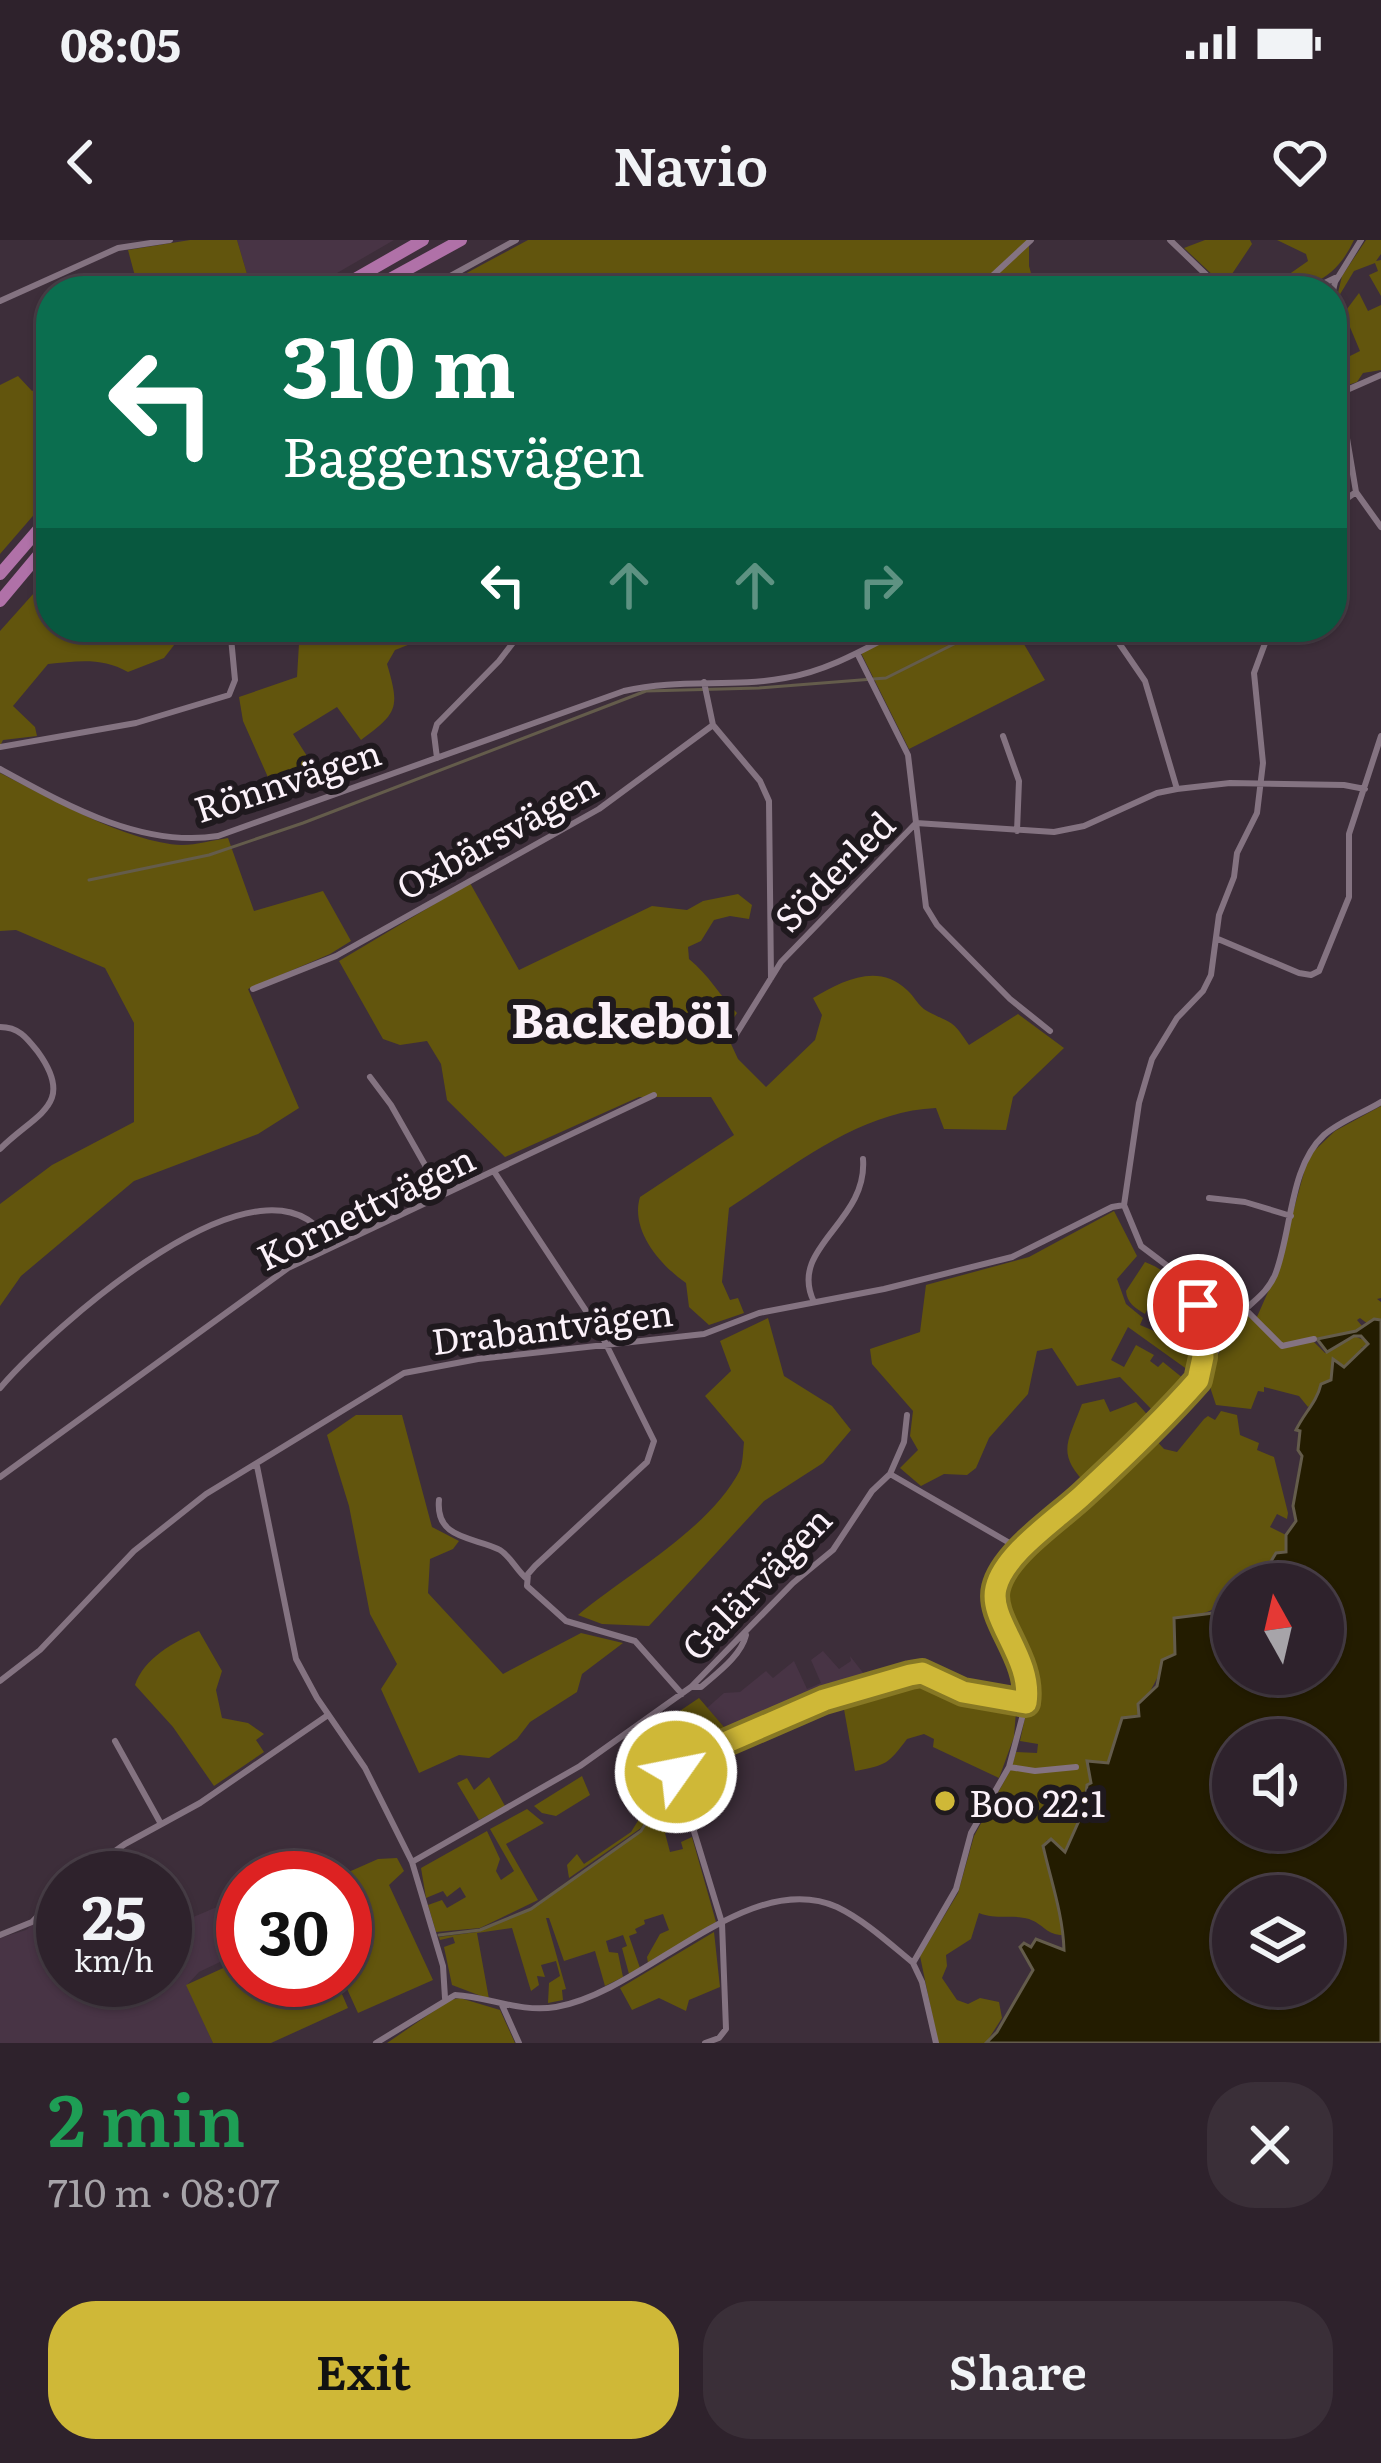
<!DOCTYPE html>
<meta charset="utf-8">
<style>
body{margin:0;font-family:Literata,serif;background:#3a2f38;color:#f1f3f6;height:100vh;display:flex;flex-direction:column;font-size:45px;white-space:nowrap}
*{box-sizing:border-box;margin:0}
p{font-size:39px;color:#a7a4a9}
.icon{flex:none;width:66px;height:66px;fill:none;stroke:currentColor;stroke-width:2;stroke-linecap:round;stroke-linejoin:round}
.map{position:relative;height:1803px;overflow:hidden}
.panel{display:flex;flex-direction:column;background:#2e222c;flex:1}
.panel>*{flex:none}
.hud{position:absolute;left:36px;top:36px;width:1311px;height:366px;border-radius:48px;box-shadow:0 3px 9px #0004,0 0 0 3px #493f48;background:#0b6e4f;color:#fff;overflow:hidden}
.needle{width:78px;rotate:352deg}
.buttons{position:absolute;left:1212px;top:1323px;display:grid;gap:24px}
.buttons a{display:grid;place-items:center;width:132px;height:132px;border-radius:50%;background:#2e222c;box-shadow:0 3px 9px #0004,0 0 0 3px #493f48;font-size:60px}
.speed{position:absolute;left:36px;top:1611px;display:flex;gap:24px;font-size:60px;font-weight:700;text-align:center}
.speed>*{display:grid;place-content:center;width:156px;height:156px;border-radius:50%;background:#2e222c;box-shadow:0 3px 9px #0004,0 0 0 3px #493f48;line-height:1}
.speed small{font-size:30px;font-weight:400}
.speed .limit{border:18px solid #d22;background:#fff;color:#111}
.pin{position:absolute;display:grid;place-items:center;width:102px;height:102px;color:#fff;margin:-51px;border:6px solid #fff;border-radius:50%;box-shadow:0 3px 12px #0007}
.me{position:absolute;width:132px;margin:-66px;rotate:57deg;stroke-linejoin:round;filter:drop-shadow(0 0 9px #0008)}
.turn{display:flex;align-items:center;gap:42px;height:252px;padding:0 48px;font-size:54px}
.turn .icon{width:156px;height:156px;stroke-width:2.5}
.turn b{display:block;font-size:84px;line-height:102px}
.lanes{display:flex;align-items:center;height:114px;padding:0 48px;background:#0003;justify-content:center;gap:60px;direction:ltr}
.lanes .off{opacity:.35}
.round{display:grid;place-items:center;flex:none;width:126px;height:126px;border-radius:48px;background:#3a2f38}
.summary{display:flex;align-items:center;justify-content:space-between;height:204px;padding:0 48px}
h1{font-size:72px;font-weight:600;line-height:90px;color:#1e9e55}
.action{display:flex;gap:24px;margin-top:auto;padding:24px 48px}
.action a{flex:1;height:138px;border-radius:48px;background:#cfb837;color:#111;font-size:48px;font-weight:600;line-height:138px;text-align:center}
.action a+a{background:#3a2f38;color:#f1f3f6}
.status{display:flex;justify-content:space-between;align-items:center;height:84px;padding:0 60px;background:#2e222c;direction:ltr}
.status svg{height:33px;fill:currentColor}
header{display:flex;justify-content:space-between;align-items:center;height:156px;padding:0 48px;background:#2e222c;font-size:54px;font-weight:600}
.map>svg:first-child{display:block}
</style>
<div class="status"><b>08:05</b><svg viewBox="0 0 49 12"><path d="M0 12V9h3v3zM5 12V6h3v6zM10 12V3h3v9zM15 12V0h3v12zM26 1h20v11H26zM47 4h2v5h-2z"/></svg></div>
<header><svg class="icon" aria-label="back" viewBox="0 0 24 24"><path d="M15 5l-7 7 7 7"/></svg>Navio<svg class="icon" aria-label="heart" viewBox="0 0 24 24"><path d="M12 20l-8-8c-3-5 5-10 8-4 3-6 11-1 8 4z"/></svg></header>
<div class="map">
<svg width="1381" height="1803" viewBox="0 0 1381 1803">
<rect width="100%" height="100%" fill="#3d2e3a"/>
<path fill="#483445" d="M237,0H394L306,51H252Z
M823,1411L839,1429L851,1421L850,1416L871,1443L828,1452L730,1494L707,1468L724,1453L740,1452L766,1431L773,1438L794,1421L807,1449L821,1443L811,1420Z
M243,1656V1711L199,1732L187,1745L213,1803H0V1698L26,1690L63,1658V1740H165V1689Z"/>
<path fill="#62550d" d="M190,0H237L252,51H139L128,10Z
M528,0H1029V26L1036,51H433Z
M1205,0H1250L1252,4L1230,37L1218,40L1184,8Z
M1277,0H1354C1333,45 1302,51 1257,51V39L1270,33L1288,35L1308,21L1306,14Z
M1366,0H1381V14L1376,21L1381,20V56L1369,35L1378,31L1375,23L1354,31L1336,61L1342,36Z
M1359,53L1368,71L1381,65V130L1363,133L1357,142L1345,146L1341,141L1340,121L1360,111L1344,73Z
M18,136L32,151L51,142V255L0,314V145Z
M1332,153L1349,251L1336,260L1332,253Z
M51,334V387H165L178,400L164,418L128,432C102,417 77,421 48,424L13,466L35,487L37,496L3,500L0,506V391Z
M300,387H430L436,394L395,410L387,424C400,468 398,473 361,500L337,467L293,494L319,535L275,553L243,481L239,457L297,437Z
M913,387H1014L1045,440L909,509L861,413Z
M0,533C48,557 128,603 182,605C197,605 213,600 228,598L254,671L323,651L351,701L330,714L248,749L299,868L258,894L134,941L21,1036L0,1066V964L52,925L134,882V783L105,728L16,690L0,691Z
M470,643L519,730L652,666L687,670L703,661L738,654L752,665L749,679L730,676L714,680L701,701L688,707L689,719C709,735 719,755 737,773L725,791L738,819L766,847L815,800L822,775L813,758C842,741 878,722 907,750C915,757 918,766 927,771C953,785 951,778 969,805L1018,774L1064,808L1013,857L1006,890L944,889L936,868C859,871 791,928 729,968L722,1042L730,1060L738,1058L744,1073L709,1085L689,1067L686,1043C660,1025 630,990 640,957L734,895L711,857H639L505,917L447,860L441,824L427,801L400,805L383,799L339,721Z
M1381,866V1058L1377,1059L1381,1062V1080L1368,1084L1360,1078L1357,1080L1362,1086L1356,1091L1283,1104L1256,1079L1276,1034L1306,925L1314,911L1335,891Z
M1114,971L1137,1016L1117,1039L1126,1064L1143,1078L1140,1085L1154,1091L1163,1071L1149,1065L1145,1074C1135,1068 1127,1063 1126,1051L1145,1022C1195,1041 1197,1089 1195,1135L1128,1087L1111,1120L1124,1127L1136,1105L1154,1115L1150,1121L1158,1127L1163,1122L1189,1143L1158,1176L1120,1137L1077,1146L1052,1108L1037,1111L1028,1154L989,1198L976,1228L967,1235L944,1234L921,1246L900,1228L918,1210L910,1196L913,1171L872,1124L870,1109L920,1092L926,1045L1029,1017Z
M1248,1074L1281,1108L1313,1101L1325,1113L1354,1096L1366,1101L1367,1108L1362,1107L1357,1118L1344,1127L1334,1120L1330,1141L1321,1144L1318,1158L1308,1167L1299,1156L1264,1147V1152L1258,1151L1251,1169L1216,1165L1206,1135L1239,1079Z
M768,1078L784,1136L832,1166L851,1190L823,1223L764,1261L649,1386L602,1384L578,1375C627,1334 710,1289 740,1230C743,1222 743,1211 744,1202L705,1156L731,1131L720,1101Z
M1104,1159L1110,1172L1136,1162L1153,1181L1088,1246C1056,1213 1067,1204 1082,1164Z
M1221,1171L1237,1175L1240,1195L1259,1203L1257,1210L1274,1217L1288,1273L1287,1279L1277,1274L1270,1287L1286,1295V1312L1239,1344H1233C1222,1373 1204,1374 1174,1378L1175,1413C1156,1430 1157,1448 1138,1467L1140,1474L1122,1478L1109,1523L1103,1525L1090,1520L1092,1543L1085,1567L1065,1613L1047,1600L1043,1607L1065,1695C1047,1696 1045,1685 1029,1679C1013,1674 996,1680 979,1673L971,1699L946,1715L947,1726L942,1738L957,1760L968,1764L980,1758L999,1762L1002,1778L986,1803H938L920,1716L958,1653L974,1596L1011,1529L1016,1512L1037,1513L1038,1504L1020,1501L1031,1449L1029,1436C1022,1412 1001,1384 999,1359C998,1320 1117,1228 1146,1198L1153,1197L1164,1209L1177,1212L1204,1179L1208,1176L1215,1180Z
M356,1175H402L432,1287L459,1301L453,1309L430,1319L428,1353L503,1434L581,1393L623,1403L582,1434L577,1452L530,1482L517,1499L489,1518L459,1515L419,1533L381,1449L397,1424L370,1374L349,1266L327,1195Z
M199,1391L222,1431L216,1450L222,1478L248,1483L264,1494L256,1500L264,1512L214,1546L173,1487L135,1445C144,1418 174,1402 199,1391Z
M886,1447H919L958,1461L1016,1471L1014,1497L999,1538L933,1507L934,1499L924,1494L907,1499C888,1524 887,1525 855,1531L842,1458Z
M699,1458L730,1494L677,1520L665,1502L644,1495Z
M640,1498L661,1504L672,1539L641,1588L569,1638L567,1625L577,1614L584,1624L631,1592L661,1544L658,1525L640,1514L634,1502Z
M582,1536L590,1555L556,1576L542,1573L534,1566Z
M489,1537L505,1566L479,1580L457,1543L467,1538L474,1550Z
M672,1543L681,1577L667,1582L670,1591L665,1593L670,1612L683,1609L681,1602L692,1597L716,1682L648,1723L647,1717L660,1694L669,1690L663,1674L644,1680L645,1684L635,1689L637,1693L629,1696L640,1728L629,1734L622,1708L627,1706L623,1695L606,1701L609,1712L618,1713L623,1737L605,1746L595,1711L564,1721L549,1678H546L566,1749L562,1750L563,1760L548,1763L549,1743L560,1736L556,1721L541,1725L545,1737L537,1736L539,1745L531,1751L512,1688L477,1693L489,1759L452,1745L444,1707L455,1703L453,1697L440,1700L439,1697L477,1692L532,1669L643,1590Z
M527,1569L544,1583L506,1604L538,1660L480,1688L436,1692L428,1665L442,1660L447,1668L466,1657L460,1647L447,1657L443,1651L426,1658L421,1628L487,1591L500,1619L496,1631L501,1640L514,1631L490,1589Z
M397,1618L404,1631L389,1645L433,1740L358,1773L343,1740L345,1638H335L378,1619Z
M714,1692L720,1747L689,1760L686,1771L659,1758L632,1770L620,1748Z
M243,1719V1740H336L348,1768L271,1803H213L186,1745Z
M460,1758L500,1770L515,1803H387L450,1760Z"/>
<path fill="#231c00" stroke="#645c4b" stroke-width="3" fill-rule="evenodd" d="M1374,1079L1381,1080V1803H986L997,1792L1033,1730L1020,1707L1024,1703L1031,1707L1036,1699L1064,1710C1063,1675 1051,1641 1043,1606L1051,1599L1065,1612L1085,1567L1087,1545L1091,1543L1087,1521L1108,1523L1122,1478L1139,1476L1138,1464L1157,1446L1162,1420L1175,1414L1174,1378L1213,1373L1233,1349V1434H1323V1344H1239L1270,1323L1276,1313L1286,1312V1295L1296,1281L1293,1266L1302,1216L1298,1210L1300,1191L1296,1190C1304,1173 1317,1162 1321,1144L1331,1140L1333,1119L1344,1127L1368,1104L1361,1096H1354L1327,1112L1317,1099L1356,1091ZM1233,1500H1323V1590H1233ZM1233,1656H1323V1746H1233Z"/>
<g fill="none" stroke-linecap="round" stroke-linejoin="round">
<path stroke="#645c4b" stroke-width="3" d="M89,640L209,615L303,583L646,451L759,448L886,438L964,399L973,387
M682,1534L699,1520L748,1500
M439,1695L480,1690L531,1669L641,1591L671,1542"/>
<path stroke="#847381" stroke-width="6" d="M1170,0L1223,51
M423,51L516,0
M976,51L1031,0
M1308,51L1335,38
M1332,55L1335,42L1361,0
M0,61L118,8L170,0
M1332,109L1356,252L1332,269
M1340,153L1381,135
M1356,252L1381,287
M1108,387L1145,441L1177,549
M857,413L908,515L926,667L937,685L1010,759L1050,791
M713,485L760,541L769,561L771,738
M1003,496L1019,541L1017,591
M0,507L136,483L229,455L235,440L230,387
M437,518L434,494L437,484L499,421L525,387
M0,529C66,565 141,608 218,596L624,451C678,438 731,448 785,438C829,431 868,407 907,387
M1218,699L1299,733L1311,735L1319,731L1349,657V594L1381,496
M253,749L336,716L599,569L713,485L704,442
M0,787C19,787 27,798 38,812C77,866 34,874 0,909
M735,796L781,722L916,583L1054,592L1084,586L1157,553L1177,549L1230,543L1344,545L1365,549
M370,837L391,865L442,955
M495,933L600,1092L654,1201L647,1222L535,1326L528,1334L527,1346L566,1381L635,1401L682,1454
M1209,958L1245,962L1291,976
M814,1062C787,1007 868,983 863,919
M1246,1070L1282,1106L1314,1099
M1202,1131C1218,1114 1224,1093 1238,1077C1252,1061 1266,1055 1275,1035C1292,992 1289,927 1324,895C1340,881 1363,873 1381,862
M0,1148C48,1092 270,889 331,1006
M257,1226L296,1419L317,1458L365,1528L412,1622L443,1726L445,1758
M890,1234L1020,1309
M0,1237L288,1028L654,855
M439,1260C435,1301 477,1297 500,1310C511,1317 517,1331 527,1339
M0,1441L40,1410L134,1311L206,1254L404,1133L478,1119L704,1094L759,1073L884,1049L1012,1017L1112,967L1124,965
M691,1447H701C717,1433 741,1416 746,1395
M115,1501L161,1584
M1009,1527L1035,1531L1076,1527
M412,1622L580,1526L691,1447L793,1343L833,1310L872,1251L890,1234L904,1202L907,1175
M77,1638L125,1604L200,1563L328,1475
M0,1695L32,1682L63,1650
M502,1765L519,1803
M376,1803L455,1755C490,1757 520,1773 556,1767C645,1752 747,1627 837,1667C864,1680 889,1703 912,1722
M705,1803L719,1798L726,1789L722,1683L678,1539L679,1525L716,1505L824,1460L915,1434L963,1452L1026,1463
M936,1803L922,1742L913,1723L956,1649L971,1593L1009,1527L1026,1463L1025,1434L996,1364V1346L1020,1309L1134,1206L1181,1159L1202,1131L1203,1085L1195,1057L1178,1034L1141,1006L1124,965L1139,863L1152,819L1177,778L1203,751L1211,735L1219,675L1234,637L1237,613L1257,573L1263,523L1254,433L1271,387"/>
<path stroke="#b071a8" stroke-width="12" d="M334,51L423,0
M368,51L461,0
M0,334L51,275
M0,361L51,300"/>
</g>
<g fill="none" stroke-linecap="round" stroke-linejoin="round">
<g stroke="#877824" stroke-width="30">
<path id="route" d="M676,1532L683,1521L824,1460L910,1435L922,1433L963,1452L1026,1463C1033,1418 988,1380 996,1348C1004,1313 1059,1278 1085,1253C1124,1217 1163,1180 1198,1140L1203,1117L1198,1065"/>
</g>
<use href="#route" stroke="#cfb837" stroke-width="21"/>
</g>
<circle fill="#cfb837" stroke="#1f191e" stroke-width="4.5" cx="945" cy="1561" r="12"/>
<g text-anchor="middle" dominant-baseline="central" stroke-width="12" stroke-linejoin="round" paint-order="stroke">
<g font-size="36" fill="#fbf1f9" stroke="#1f191e">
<text transform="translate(287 539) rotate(-18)">Rönnvägen</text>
<text transform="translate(496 594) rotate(-29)">Oxbärsvägen</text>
<text transform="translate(833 630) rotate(-45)">Söderled</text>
<text transform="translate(365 966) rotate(-26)">Kornettvägen</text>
<text transform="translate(552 1085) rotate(-7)">Drabantvägen</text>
<text transform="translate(755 1342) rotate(-46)">Galärvägen</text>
</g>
<g font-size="36" fill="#fbf1f9" stroke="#1f191e" text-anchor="start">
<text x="969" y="1561">Boo 22:1</text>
</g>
<g font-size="48" font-weight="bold" fill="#fbf1f9" stroke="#1f191e">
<text x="622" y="777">Backeböl</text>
</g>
</g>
</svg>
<div class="buttons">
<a><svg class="needle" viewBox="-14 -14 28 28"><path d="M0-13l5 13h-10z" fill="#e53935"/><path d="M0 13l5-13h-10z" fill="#a7a4a9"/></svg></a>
<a><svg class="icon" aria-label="sound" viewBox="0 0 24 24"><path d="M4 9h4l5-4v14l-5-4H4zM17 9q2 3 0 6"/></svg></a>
<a><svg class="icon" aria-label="layers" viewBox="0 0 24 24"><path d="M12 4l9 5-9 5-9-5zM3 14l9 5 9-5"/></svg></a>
</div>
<div class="speed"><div>25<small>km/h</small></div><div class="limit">30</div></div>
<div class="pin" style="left:1198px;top:1065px;background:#d93025"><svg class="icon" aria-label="arrive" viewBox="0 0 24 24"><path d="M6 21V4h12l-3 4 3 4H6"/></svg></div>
<svg class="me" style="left:676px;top:1532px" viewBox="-20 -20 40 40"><circle r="17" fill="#cfb837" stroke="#fff" stroke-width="3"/><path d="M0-11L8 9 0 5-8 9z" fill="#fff"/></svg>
<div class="hud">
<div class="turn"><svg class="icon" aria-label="left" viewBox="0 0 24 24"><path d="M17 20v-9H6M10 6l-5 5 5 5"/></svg><div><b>310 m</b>Baggensvägen</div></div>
<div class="lanes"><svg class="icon" aria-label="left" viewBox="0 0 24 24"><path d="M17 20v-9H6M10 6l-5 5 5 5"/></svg><svg class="icon off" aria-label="ahead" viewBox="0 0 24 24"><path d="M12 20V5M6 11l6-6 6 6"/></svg><svg class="icon off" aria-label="ahead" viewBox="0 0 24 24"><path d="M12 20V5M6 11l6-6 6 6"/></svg><svg class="icon off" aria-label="right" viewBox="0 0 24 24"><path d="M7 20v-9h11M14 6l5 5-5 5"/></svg></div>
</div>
</div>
<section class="panel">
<div class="summary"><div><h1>2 min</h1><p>710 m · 08:07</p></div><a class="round"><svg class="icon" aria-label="close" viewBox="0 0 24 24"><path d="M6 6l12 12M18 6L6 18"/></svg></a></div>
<div class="action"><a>Exit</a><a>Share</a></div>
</section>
